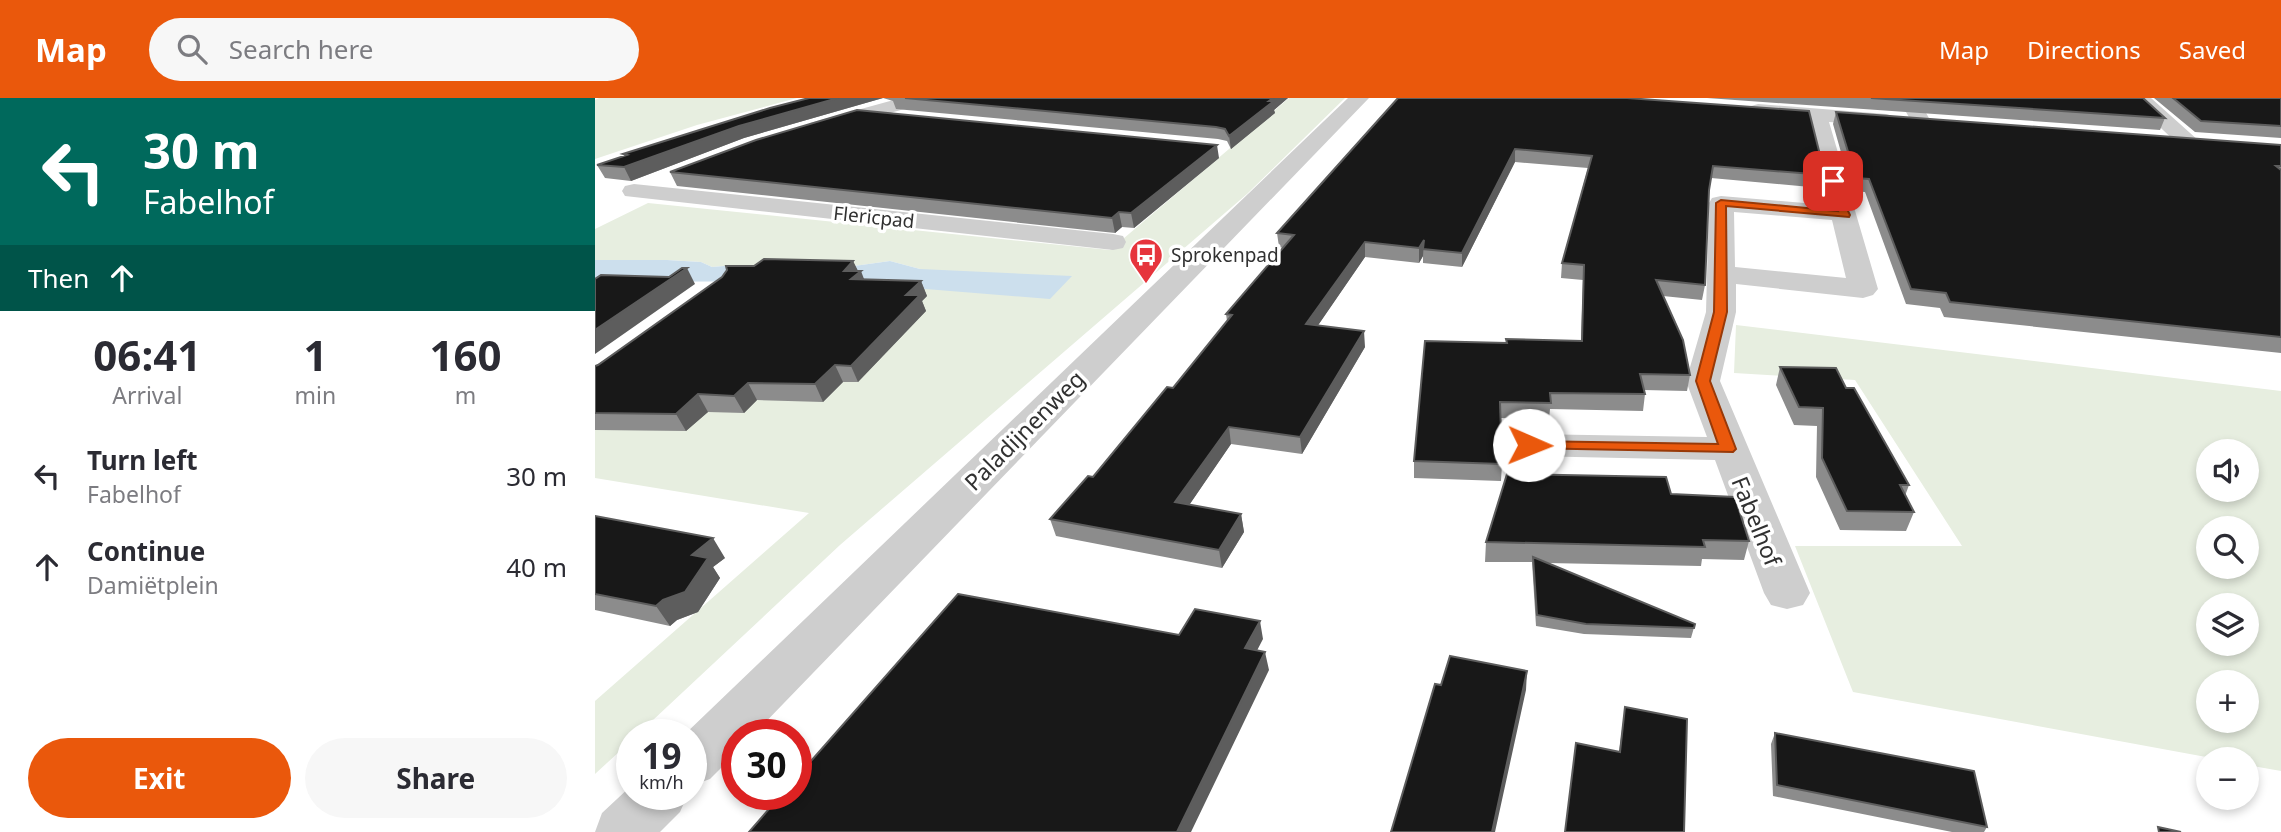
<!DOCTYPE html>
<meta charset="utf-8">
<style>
body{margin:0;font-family:"Noto Sans",sans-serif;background:#f7f7f7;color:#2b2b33;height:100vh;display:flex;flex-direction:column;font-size:26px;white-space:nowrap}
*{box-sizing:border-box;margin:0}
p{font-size:23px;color:#7c7c81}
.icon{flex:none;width:38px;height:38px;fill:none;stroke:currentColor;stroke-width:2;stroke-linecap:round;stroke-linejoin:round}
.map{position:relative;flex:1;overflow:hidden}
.panel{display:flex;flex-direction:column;background:#fff;width:595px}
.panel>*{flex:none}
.guide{background:#00695c;color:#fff;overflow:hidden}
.fabs{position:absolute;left:1601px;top:341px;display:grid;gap:14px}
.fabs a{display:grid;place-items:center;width:63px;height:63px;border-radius:50%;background:#fff;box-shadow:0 4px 10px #0003;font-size:35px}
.speed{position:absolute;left:21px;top:621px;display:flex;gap:14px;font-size:35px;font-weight:700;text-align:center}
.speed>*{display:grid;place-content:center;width:91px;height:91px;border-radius:50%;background:#fff;box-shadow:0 4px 10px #0003;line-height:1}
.speed small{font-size:18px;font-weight:400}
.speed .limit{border:10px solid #d22;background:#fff;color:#111}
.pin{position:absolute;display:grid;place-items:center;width:60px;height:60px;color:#fff;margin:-30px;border-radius:14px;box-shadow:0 4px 10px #0006}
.me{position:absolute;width:77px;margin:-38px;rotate:91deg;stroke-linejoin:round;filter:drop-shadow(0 0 5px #0008)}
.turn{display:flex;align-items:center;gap:24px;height:147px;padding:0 28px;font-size:32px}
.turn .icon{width:91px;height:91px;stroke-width:2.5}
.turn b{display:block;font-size:49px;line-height:60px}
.then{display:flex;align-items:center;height:66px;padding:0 28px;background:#0003;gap:14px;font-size:26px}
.eta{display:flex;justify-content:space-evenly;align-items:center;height:119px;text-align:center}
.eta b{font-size:42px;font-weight:700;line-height:49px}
.cta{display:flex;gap:14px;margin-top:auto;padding:14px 28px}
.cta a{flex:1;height:80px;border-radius:42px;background:#ea580c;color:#fff;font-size:28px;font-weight:700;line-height:80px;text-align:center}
.cta a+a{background:#f7f7f7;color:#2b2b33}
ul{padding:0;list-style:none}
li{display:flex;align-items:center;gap:21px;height:91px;padding:0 28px}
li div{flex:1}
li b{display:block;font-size:26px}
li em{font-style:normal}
header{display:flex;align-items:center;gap:42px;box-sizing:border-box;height:98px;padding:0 35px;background:#ea580c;color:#fff}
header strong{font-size:33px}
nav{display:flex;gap:38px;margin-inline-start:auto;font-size:24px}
.search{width:490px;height:63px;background:#f7f7f7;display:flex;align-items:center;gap:18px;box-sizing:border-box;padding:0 24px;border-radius:38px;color:#7c7c81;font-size:26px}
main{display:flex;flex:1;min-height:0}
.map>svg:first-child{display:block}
</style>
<header>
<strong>Map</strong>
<div class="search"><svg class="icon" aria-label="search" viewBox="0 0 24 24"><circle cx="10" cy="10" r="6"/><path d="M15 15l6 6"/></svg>Search here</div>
<nav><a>Map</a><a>Directions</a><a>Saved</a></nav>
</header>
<main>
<section class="panel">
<div class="guide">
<div class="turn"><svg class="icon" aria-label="left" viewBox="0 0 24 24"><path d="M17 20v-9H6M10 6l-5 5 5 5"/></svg><div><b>30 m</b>Fabelhof</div></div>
<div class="then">Then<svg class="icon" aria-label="ahead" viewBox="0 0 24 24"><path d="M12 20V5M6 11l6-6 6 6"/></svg></div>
</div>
<div class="eta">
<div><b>06:41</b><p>Arrival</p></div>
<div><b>1</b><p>min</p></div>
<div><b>160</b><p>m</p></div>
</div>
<ul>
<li><svg class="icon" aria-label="left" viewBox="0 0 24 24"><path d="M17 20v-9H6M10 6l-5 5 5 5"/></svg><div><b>Turn left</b><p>Fabelhof</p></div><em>30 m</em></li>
<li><svg class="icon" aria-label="ahead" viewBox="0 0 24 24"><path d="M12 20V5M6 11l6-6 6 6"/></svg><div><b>Continue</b><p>Damiëtplein</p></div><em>40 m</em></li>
</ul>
<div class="cta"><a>Exit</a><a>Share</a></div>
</section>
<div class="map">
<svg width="1686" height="734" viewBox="0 0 1686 734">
<rect width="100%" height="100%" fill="#fff"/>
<path fill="#e7eee0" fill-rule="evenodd" d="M4,0H202L102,27L0,61V2Z
M694,0H750L652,96L245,447L42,637H37V642L0,676V603L214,415L0,380V285L325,171L295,163L259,168L162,169L140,167L117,169L106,164L72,162H0V131L53,105L515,152Z
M1141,227L1686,293V673L1652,667V662L1622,661L1258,594L1200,448H1367L1260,282L1139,275ZM1614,354H1652V392H1614ZM1614,430H1652V469H1614ZM1614,508H1652V546H1614ZM1614,584H1652V623H1614Z"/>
<path fill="#ccdfed" d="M0,162H72L106,164L117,169L140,167L162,169L259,168L295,163L325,171L477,178L455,201L232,183L9,184L0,190Z"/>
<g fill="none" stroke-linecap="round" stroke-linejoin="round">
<path fill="#cecece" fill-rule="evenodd" d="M306,0H338L335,4L222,35L215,33L212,29L215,25Z
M753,0H774L158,637H142V654L115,681L96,688V637H89Z
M1303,0H1323L1336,24L1333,28H1319Z
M1534,0H1556L1604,43L1601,48H1585Z
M1163,6L1291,16L1298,18L1301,22L1298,26L1291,28L1234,24L1283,191L1278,197L1268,200L1141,186V214L1125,283L1215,495L1208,507L1192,511L1176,507L1169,495L1120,362L934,358L921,355L915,347L921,339L934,336L1112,339L1091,283L1111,214L1114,105L1117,100L1126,98L1233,107L1213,22L1156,16L1153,12L1156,8ZM1139,114L1237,122L1251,180L1140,169Z
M39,86L518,136L528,138L531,144L528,150L518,152L30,98L27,93L30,88Z
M37,687V696H93L85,714L65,734H0L7,715Z"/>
</g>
<path fill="#8c8c8c" d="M214,0H693L679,12L680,15L636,51L632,43L623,41L301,11L298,3L288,0L149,40L36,83L10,80L2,67L29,58L28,56Z
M803,0L1230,77L1226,90L1116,80L1114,92L1110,187L1107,202L1068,198L1095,277L1092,293L1049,292L1050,296L1048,313L955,311L954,321L906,320L907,366L906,383L819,380V363L911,245L986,243L988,182L966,180L967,165L993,70L920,64L867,169L828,165V158L824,165L770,159L723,227L770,249L707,356L636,346L594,407L646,416L649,434L627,470L461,438L455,421L498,379L578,290L632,223L631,216L688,150L684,149L682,135Z
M1112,0H1548L1570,20L1565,32Z
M1559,0H1686V40L1600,34Z
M1241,14L1686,47V255L1349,219L1345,210L1311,206L1270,94L1257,93L1238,26Z
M624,60L539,130L527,129L520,135L82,88L75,74Z
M258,163L263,173L269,181L326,183L332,198L327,203L331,213L263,284H248L228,304L162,302L149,315L113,314L91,333L0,332V268L159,168Z
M1185,269L1251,290L1314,387L1310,398L1319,414L1311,433L1245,432L1221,379L1222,328L1199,327L1181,287Z
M1076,396L1154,443L1149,462L1107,461L1106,468L952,465L1100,526L1096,540L989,536L941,528L937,464H890L891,444Z
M0,418L130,460L118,469L125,480L103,514L82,522L75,528L0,512Z
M1030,609L1089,734L1024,654Z
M1180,635L1392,729L1389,734H1357L1178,698L1176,646Z"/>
<path fill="#5d5d5d" d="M243,0H288L149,40L36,83L29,69L144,28Z
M678,0H693L679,12L680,15L636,51L634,38Z
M622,47L624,60L539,130L536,115Z
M920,51V64L867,169V155Z
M524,114L527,129L520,135L517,120Z
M829,142L828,158L824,165V150Z
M770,144V159L713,242L711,226Z
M258,163L264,175L266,173L272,189L263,197L249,173Z
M92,170L100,186L0,256V232Z
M326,183L332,198L327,203L331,213L263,284L256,268L311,197Z
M769,233L770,249L707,356L705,339Z
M240,267L248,284L228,304L220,286Z
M153,285L162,302L149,315L139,298Z
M103,296L113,314L91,333L81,316Z
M634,329L636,346L584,422L580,404Z
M646,416L649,434L627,470L624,452Z
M118,440L130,460L118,469L125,480L103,514L82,522L75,528L61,508L97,457Z
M665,523L668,541L654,568L650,550Z
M670,554L674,572L596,734H582Z
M932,573L931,592L900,734H897Z"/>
<path fill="#181818" stroke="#5d5d5d" stroke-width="2" d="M214,0H243L144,28L29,69L2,67L32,57L28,56L175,10Z
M310,0H678L674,3H679L634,38L630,31L621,29Z
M803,0H1032L1214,13L1230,77L1118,68L1114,92L1110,187L1061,182L1088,242L1095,277L1045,276L1050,296L955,295L956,305L905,304L907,366L819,363L830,243L912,245L911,241L987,243L989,167L967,165L997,58L920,51L867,155L828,151L829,142L824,150L770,144L711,226L769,233L705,339L634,329L580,404L646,416L624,452L455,421L493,378L498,379L572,289L578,290L637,217L631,216L699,137L682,135Z
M1276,0H1548L1570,20Z
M1578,0H1686V28L1606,23Z
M262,12L622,47L536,115L524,114L517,120L75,74L161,42Z
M1241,14L1686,47V68H1681L1686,72V239L1355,204L1351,195L1316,191L1274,81L1261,80Z
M169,161L258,163L249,173H266L256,181L326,183L311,197H325L256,268L240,267L220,286L153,285L139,298L103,296L81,316L0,315V268L3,267L127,179L132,172L131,168H159Z
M87,170H92L0,232V181L6,177L74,179Z
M1185,269L1241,270L1251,290H1259L1314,387H1305L1319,414L1252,413L1227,360L1228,310L1204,309Z
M912,376L1071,379L1076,396L1140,399L1154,443L1108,442L1110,449L891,444Z
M0,418L118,440L97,457L113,460L90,494L68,502L61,508L0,496Z
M938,459L1100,526L1099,530L991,526L942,517Z
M363,496L584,537L600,511L665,523L650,550L670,554L582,734H154L187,696H201V680Z
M855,558L932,573L897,734H796L840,586L846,587Z
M1030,609L1092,621L1089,734H970L981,645L1025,654Z
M1180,635L1379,673L1392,729L1182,687Z
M1563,729L1586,734H1564Z"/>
<path fill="#ea580c" stroke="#983908" stroke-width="2" d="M1238,80L1243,83L1249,105L1255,117L1254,119L1131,108L1132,214L1115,283L1141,351L1138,354L928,350L926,347L928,344L934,343L1123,346L1101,283L1119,214L1121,105L1126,102L1243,113L1233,83Z"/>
<defs>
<g id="bus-pin" transform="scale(1.75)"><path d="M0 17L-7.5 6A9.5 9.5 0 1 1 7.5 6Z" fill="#e6353d" stroke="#fff"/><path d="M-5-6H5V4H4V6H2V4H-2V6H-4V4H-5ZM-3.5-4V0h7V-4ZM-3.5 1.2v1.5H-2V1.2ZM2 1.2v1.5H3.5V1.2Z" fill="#fff"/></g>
</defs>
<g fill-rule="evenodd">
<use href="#bus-pin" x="551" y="157"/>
</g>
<g text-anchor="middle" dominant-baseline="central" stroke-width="7" stroke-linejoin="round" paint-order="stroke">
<g font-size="19" fill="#313131" stroke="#fff">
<text transform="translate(279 119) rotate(6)">Flericpad</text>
</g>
<g font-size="19" fill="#313131" stroke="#fff" text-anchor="start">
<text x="576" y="157">Sprokenpad</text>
</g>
<g font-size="23" fill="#313131" stroke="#fff">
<text transform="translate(429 332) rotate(-45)">Paladijnenweg</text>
<text transform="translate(1162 423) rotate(68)">Fabelhof</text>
</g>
</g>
</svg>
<div class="fabs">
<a><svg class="icon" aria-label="sound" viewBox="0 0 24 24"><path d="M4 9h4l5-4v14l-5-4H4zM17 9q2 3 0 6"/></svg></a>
<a><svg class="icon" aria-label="search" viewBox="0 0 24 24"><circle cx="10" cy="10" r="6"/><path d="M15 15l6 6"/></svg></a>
<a><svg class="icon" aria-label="layers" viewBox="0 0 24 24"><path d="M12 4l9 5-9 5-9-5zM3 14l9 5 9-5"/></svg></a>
<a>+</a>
<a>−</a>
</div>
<div class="speed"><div>19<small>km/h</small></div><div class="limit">30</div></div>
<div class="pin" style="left:1238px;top:83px;background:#d93025"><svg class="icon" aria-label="arrive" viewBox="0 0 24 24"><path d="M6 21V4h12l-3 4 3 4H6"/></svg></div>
<svg class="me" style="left:934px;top:347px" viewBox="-20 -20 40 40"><circle r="19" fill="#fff"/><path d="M0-13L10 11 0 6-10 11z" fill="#ea580c"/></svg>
</div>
</main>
